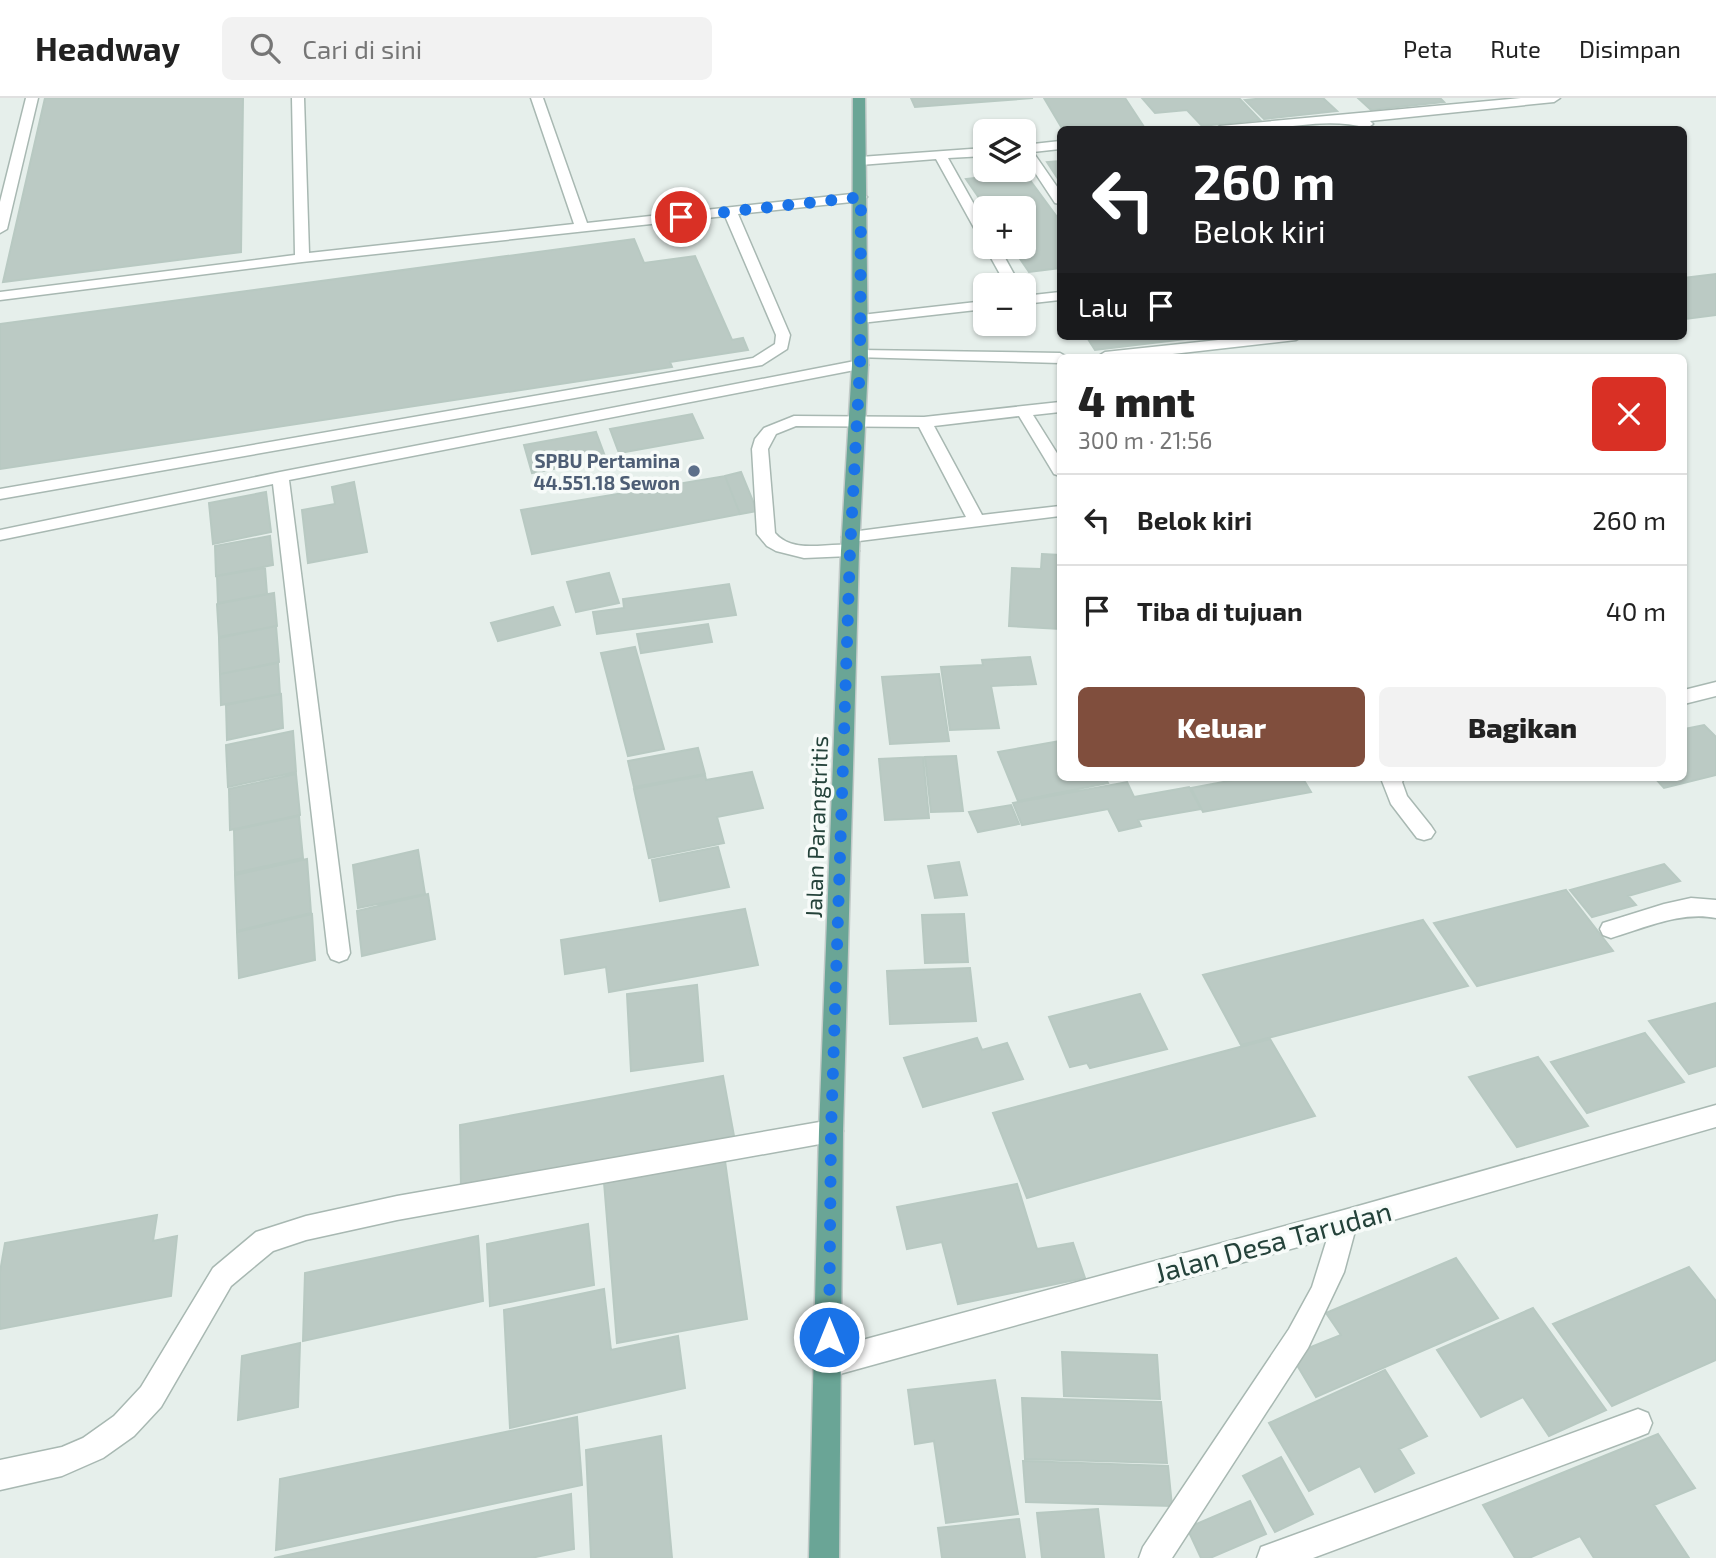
<!DOCTYPE html>
<html lang="id">
<meta charset="utf-8">
<style>
body{margin:0;font-family:"Exo 2",sans-serif;background:#f2f2f2;color:#222;height:100vh;display:flex;flex-direction:column;font-size:26px;white-space:nowrap}
*{box-sizing:border-box;margin:0}
p{font-size:23px;color:#767676}
.icon{flex:none;width:38px;height:38px;fill:none;stroke:currentColor;stroke-width:2;stroke-linecap:round;stroke-linejoin:round}
.map{position:relative;flex:1;overflow:hidden}
.drawer{position:absolute;left:1057px;top:256px;width:630px;height:427px;display:flex;flex-direction:column;background:#fff;border-radius:10px;box-shadow:0 2px 5px #0004}
.drawer>*{flex:none}
.banner{position:absolute;left:1057px;top:28px;width:630px;height:214px;border-radius:10px;box-shadow:0 2px 5px #0004;background:#202124;color:#fff;overflow:hidden}
.controls{position:absolute;left:973px;top:21px;display:grid;gap:14px}
.controls a{display:grid;place-items:center;width:63px;height:63px;border-radius:10px;background:#fff;box-shadow:0 2px 5px #0004;font-size:35px}
.pin{position:absolute;display:grid;place-items:center;width:60px;height:60px;color:#fff;margin:-30px;border:4px solid #fff;border-radius:50%;box-shadow:0 2px 7px #0007}
.me{position:absolute;width:77px;margin:-38px;rotate:0deg;stroke-linejoin:round;filter:drop-shadow(0 0 5px #0008)}
.turn{display:flex;align-items:center;gap:24px;height:147px;padding:0 21px;font-size:32px}
.turn .icon{width:91px;height:91px;stroke-width:2.5}
.turn b{display:block;font-size:49px;line-height:60px}
.then{display:flex;align-items:center;height:66px;padding:0 21px;background:#0003;gap:14px;font-size:26px}
.round{display:grid;place-items:center;flex:none;width:74px;height:74px;border-radius:10px;background:#f2f2f2}
.headline{display:flex;align-items:center;justify-content:space-between;height:119px;padding:0 21px}
h1{font-size:42px;font-weight:800;line-height:52px}
.button{display:flex;gap:14px;margin-top:auto;padding:14px 21px}
.button a{flex:1;height:80px;border-radius:10px;background:#804e3d;color:#fff;font-size:28px;font-weight:800;line-height:80px;text-align:center}
.button a+a{background:#f2f2f2;color:#222}
ul{padding:0;list-style:none}
li{display:flex;align-items:center;gap:21px;height:91px;padding:0 21px;border-top:2px solid #e0e0e0}
li div{flex:1}
li b{display:block;font-size:26px}
li em{font-style:normal}
header{display:flex;align-items:center;gap:42px;box-sizing:border-box;height:98px;padding:0 35px;background:#fff;border-bottom:2px solid #e0e0e0}
header strong{font-size:33px}
nav{display:flex;gap:38px;margin-inline-start:auto;font-size:24px}
.search{width:490px;height:63px;background:#f2f2f2;display:flex;align-items:center;gap:18px;box-sizing:border-box;padding:0 24px;border-radius:10px;color:#767676;font-size:26px}
.map>svg:first-child{display:block}
</style>
<header>
<strong>Headway</strong>
<div class="search"><svg class="icon" aria-label="search" viewBox="0 0 24 24"><circle cx="10" cy="10" r="6"/><path d="M15 15l6 6"/></svg>Cari di sini</div>
<nav><a>Peta</a><a>Rute</a><a>Disimpan</a></nav>
</header>
<div class="map">
<svg width="1716" height="1460" viewBox="0 0 1716 1460">
<rect width="100%" height="100%" fill="#e6efeb"/>
<path fill="#bbcac4" stroke="#b8c9c2" stroke-width="2" d="M45,0H243L241,154L3,184Z
M911,0H1033L915,9Z
M1044,0H1125L1146,32H1063Z
M1142,0H1239L1260,22L1202,28L1187,12L1155,15Z
M1266,0H1323L1337,13L1264,21L1245,2Z
M1358,0H1440L1444,4L1371,12Z
M1060,63V84L1047,64Z
M1024,74L1060,123V170L1029,174L1012,149H1024V110H986L966,81Z
M634,141L644,165L695,158L732,242L743,240L748,252L670,264L672,269L0,371V226Z
M1716,176V217L1684,221V180Z
M1086,238H1211L1095,252Z
M692,316L703,340L619,355L610,331Z
M596,334L606,361L532,375L524,347Z
M741,374L757,413L740,416L725,378Z
M725,378L740,416L532,456L521,412Z
M354,384L367,454L308,465L302,412L335,406L332,389Z
M266,394L271,434L213,446L209,405Z
M270,438L273,467L216,478L215,448Z
M1042,456L1060,457V531L1009,528L1012,470L1041,471Z
M265,470L267,496L218,505L217,478Z
M609,475L619,505L576,514L567,484Z
M729,486L736,517L597,536L593,514L624,510L623,501Z
M274,495L277,528L219,539L217,506Z
M553,509L560,527L498,543L491,525Z
M708,526L712,544L641,555L637,536Z
M276,528L279,564L220,576L219,540Z
M635,549L664,651L628,658L601,555Z
M1030,559L1036,586L991,588L999,630L950,632L941,569L983,567L982,562Z
M278,565L280,596L221,607L220,576Z
M939,576L949,643L890,646L882,579Z
M281,596L283,630L227,642L226,607Z
M1704,627L1716,639V677L1664,690L1654,679H1684V631Z
M293,633L296,674L228,689L226,647Z
M1060,643V679H1105L1108,685L1018,703L998,654Z
M698,650L705,676L634,689L628,663Z
M956,658L963,713L931,714L925,659Z
M923,659L929,720L885,722L879,661Z
M752,674L763,710L717,719L724,745L649,760L634,691L705,677L706,682Z
M296,676L300,717L230,732L229,691Z
M1250,679H1302L1311,694L1203,714L1191,690Z
M1127,684L1134,699L1189,689L1201,711L1138,722L1141,728L1119,733L1108,711L1022,727L1013,705Z
M1011,707L1019,726L978,734L969,714Z
M299,718L303,760L235,775L234,732Z
M718,749L729,789L660,803L652,762Z
M418,752L425,796L358,810L353,767Z
M307,761L311,815L237,833L235,777Z
M959,764L967,797L935,800L928,768Z
M1664,766L1680,783L1628,798L1636,807L1592,819L1570,792Z
M1566,792L1613,853L1477,888L1434,825Z
M428,796L435,841L362,858L357,813Z
M745,811L758,867L609,894L606,869L565,876L561,842Z
M312,816L315,862L239,880L237,834Z
M964,816L968,864L925,865L922,817Z
M1423,822L1468,888L1241,947L1203,877Z
M970,870L976,923L890,926L887,873Z
M697,887L703,963L631,973L627,896Z
M1140,896L1167,951L1090,970L1087,965L1070,969L1049,919Z
M1716,905V968L1689,976L1649,923Z
M1645,935L1684,984L1587,1015L1551,964Z
M977,940L982,952L1007,945L1023,981L923,1009L904,960Z
M1270,941L1315,1018L1027,1100L993,1015Z
M1538,959L1588,1028L1517,1049L1469,979Z
M723,978L734,1038L461,1090L460,1027Z
M725,1063L747,1221L617,1245L604,1084Z
M1017,1086L1037,1151L1073,1145L1085,1180L958,1206L942,1144L907,1151L897,1109Z
M157,1117L153,1143L177,1138L171,1198L0,1231V1174L5,1145Z
M588,1126L594,1187L490,1208L487,1146Z
M478,1138L483,1203L303,1243L305,1175Z
M1456,1160L1498,1220L1316,1299L1291,1257L1341,1237L1326,1215Z
M1689,1169L1716,1203V1262L1612,1308L1553,1226Z
M604,1191L611,1252L678,1238L685,1290L510,1330L504,1212Z
M1533,1210L1606,1312L1549,1338L1523,1299L1481,1319L1437,1252Z
M300,1245L298,1309L238,1322L242,1258Z
M1062,1254L1157,1257L1160,1301L1064,1298Z
M1385,1272L1427,1338L1399,1351L1414,1375L1375,1394L1360,1368L1309,1393L1269,1325Z
M995,1282L1018,1416L946,1425L934,1343L915,1346L908,1292Z
M1022,1300L1161,1304L1167,1365L1025,1361Z
M577,1319L582,1387L276,1452L280,1381Z
M1658,1336L1695,1390L1654,1407L1689,1460H1594L1580,1438L1529,1460H1515L1483,1407Z
M661,1338L672,1460H591L586,1352Z
M1281,1359L1313,1416L1275,1434L1243,1378Z
M1023,1363L1168,1368L1172,1408L1026,1404Z
M571,1396L574,1451L531,1460H274Z
M1250,1403L1266,1436L1210,1460H1201L1187,1430Z
M1098,1411L1104,1460H1042L1037,1415Z
M1019,1421L1025,1460H942L938,1430Z"/>
<g fill="none" stroke-linecap="round" stroke-linejoin="round">
<g stroke="#a8b8b2" stroke-width="3">
<path id="minor" d="M26,0H38L7,131L0,135V104Z
M292,0H304L309,155L574,126L531,0H543L587,125L861,95L867,99L861,103L738,116L790,237L787,251L762,267L0,401V391L753,260L775,246L776,237L725,118L302,164L0,202V194L295,157Z
M1521,0H1560L1554,4L1370,23L1373,26L1367,30C1333,20 1299,28 1264,31C1247,32 1231,32 1214,32L1220,28Z
M1060,43V51L1033,54L1060,93V106L1055,105L1024,58V47Z
M985,50V58L948,60L985,126V141L978,137L936,61L860,67L854,63L860,59Z
M985,149H999L1020,187H1006Z
M1060,194V202L1024,206V198Z
M985,203V211L861,225L854,221L861,217Z
M1256,238H1303L1296,242L1146,259H1097L1105,254Z
M860,252L1060,255L1067,259H1060V265L855,259L853,256Z
M860,262L868,267L865,270L289,382L350,855L347,861L339,864L331,861L328,855L273,386L0,442V432L280,374Z
M1060,304V314L1033,317L1060,360V378L1054,376L1019,318L934,328L982,417L1060,408V418L851,444L845,443L842,439L851,434L966,419L919,329L796,328L776,336L768,351L775,435C798,462 844,436 859,453L850,458L804,460L776,453L767,448L757,436L752,351L755,341L764,330L794,318L924,319Z
M1716,584V598L1684,606V592Z
M1384,679H1405L1402,684L1407,698L1431,728L1435,734L1431,740L1424,742L1417,740L1391,706L1382,683Z
M1691,800L1716,802V820C1680,813 1645,830 1611,840L1603,837L1600,831L1603,825L1664,806Z
M1716,1007V1029L1355,1133L1344,1174L1308,1250L1172,1460H1139L1143,1449L1289,1231L1312,1189L1327,1141L829,1279L819,1275L815,1265L819,1255L829,1251L1344,1112Z
M831,1022L840,1025L843,1033L840,1041L831,1044L397,1122L306,1142L273,1153L231,1188L161,1309L134,1338L103,1360L62,1378L0,1392V1362L62,1349L83,1340L114,1318L141,1289L213,1170L256,1134L306,1118L397,1098Z
M1638,1311L1648,1315L1652,1325L1648,1335L1638,1339L1313,1460H1257L1261,1449L1272,1445Z"/>
</g>
<g stroke="#c2cac8" stroke-width="3">
<path id="major" d="M853,0H865L868,267L859,453L843,1033L839,1460H809L819,1033L841,453L852,267Z"/>
</g>
<use href="#minor" fill="#fff" fill-rule="evenodd"/>
<use href="#major" fill="#6aa596" fill-rule="evenodd"/>
</g>
<g fill="none" stroke-linecap="round" stroke-linejoin="round">
<path stroke="#1a73e8" stroke-width="12" stroke-dasharray="0 21.6" d="M681,119L861,99L860,267L850,453L831,1033L829,1239"/>
</g>
<circle fill="#5c6f8a" stroke="#f7fbf9" stroke-width="2.5" cx="694" cy="373" r="7"/>
<g text-anchor="middle" dominant-baseline="central" stroke-width="7" stroke-linejoin="round" paint-order="stroke">
<g font-size="19" font-weight="bold" fill="#4e5e75" stroke="#f7fbf9" text-anchor="end">
<text x="680" y="362">SPBU Pertamina<tspan x="680" dy="22">44.551.18 Sewon</tspan></text>
</g>
<g font-size="23" fill="#24423a" stroke="#f7fbf9">
<text transform="translate(816 729) rotate(-88)">Jalan Parangtritis</text>
</g>
<g font-size="28" fill="#24423a" stroke="#f7fbf9">
<text transform="translate(1273 1143) rotate(-15)">Jalan Desa Tarudan</text>
</g>
</g>
</svg>
<div class="controls">
<a><svg class="icon" aria-label="layers" viewBox="0 0 24 24"><path d="M12 4l9 5-9 5-9-5zM3 14l9 5 9-5"/></svg></a>
<a>+</a>
<a>−</a>
</div>
<div class="pin" style="left:681px;top:119px;background:#d93025"><svg class="icon" aria-label="arrive" viewBox="0 0 24 24"><path d="M6 21V4h12l-3 4 3 4H6"/></svg></div>
<svg class="me" style="left:829px;top:1239px" viewBox="-20 -20 40 40"><circle r="17" fill="#1a73e8" stroke="#fff" stroke-width="3"/><path d="M0-11L8 9 0 5-8 9z" fill="#fff"/></svg>
<div class="banner">
<div class="turn"><svg class="icon" aria-label="left" viewBox="0 0 24 24"><path d="M17 20v-9H6M10 6l-5 5 5 5"/></svg><div><b>260 m</b>Belok kiri</div></div>
<div class="then">Lalu<svg class="icon" aria-label="arrive" viewBox="0 0 24 24"><path d="M6 21V4h12l-3 4 3 4H6"/></svg></div>
</div>
<section class="drawer">
<div class="headline"><div><h1>4 mnt</h1><p>300 m · 21:56</p></div><a class="round" style="background:#d93025;color:#fff"><svg class="icon" aria-label="close" viewBox="0 0 24 24"><path d="M6 6l12 12M18 6L6 18"/></svg></a></div>
<ul>
<li><svg class="icon" aria-label="left" viewBox="0 0 24 24"><path d="M17 20v-9H6M10 6l-5 5 5 5"/></svg><div><b>Belok kiri</b></div><em>260 m</em></li>
<li><svg class="icon" aria-label="arrive" viewBox="0 0 24 24"><path d="M6 21V4h12l-3 4 3 4H6"/></svg><div><b>Tiba di tujuan</b></div><em>40 m</em></li>
</ul>
<div class="button"><a>Keluar</a><a>Bagikan</a></div>
</section>
</div>
